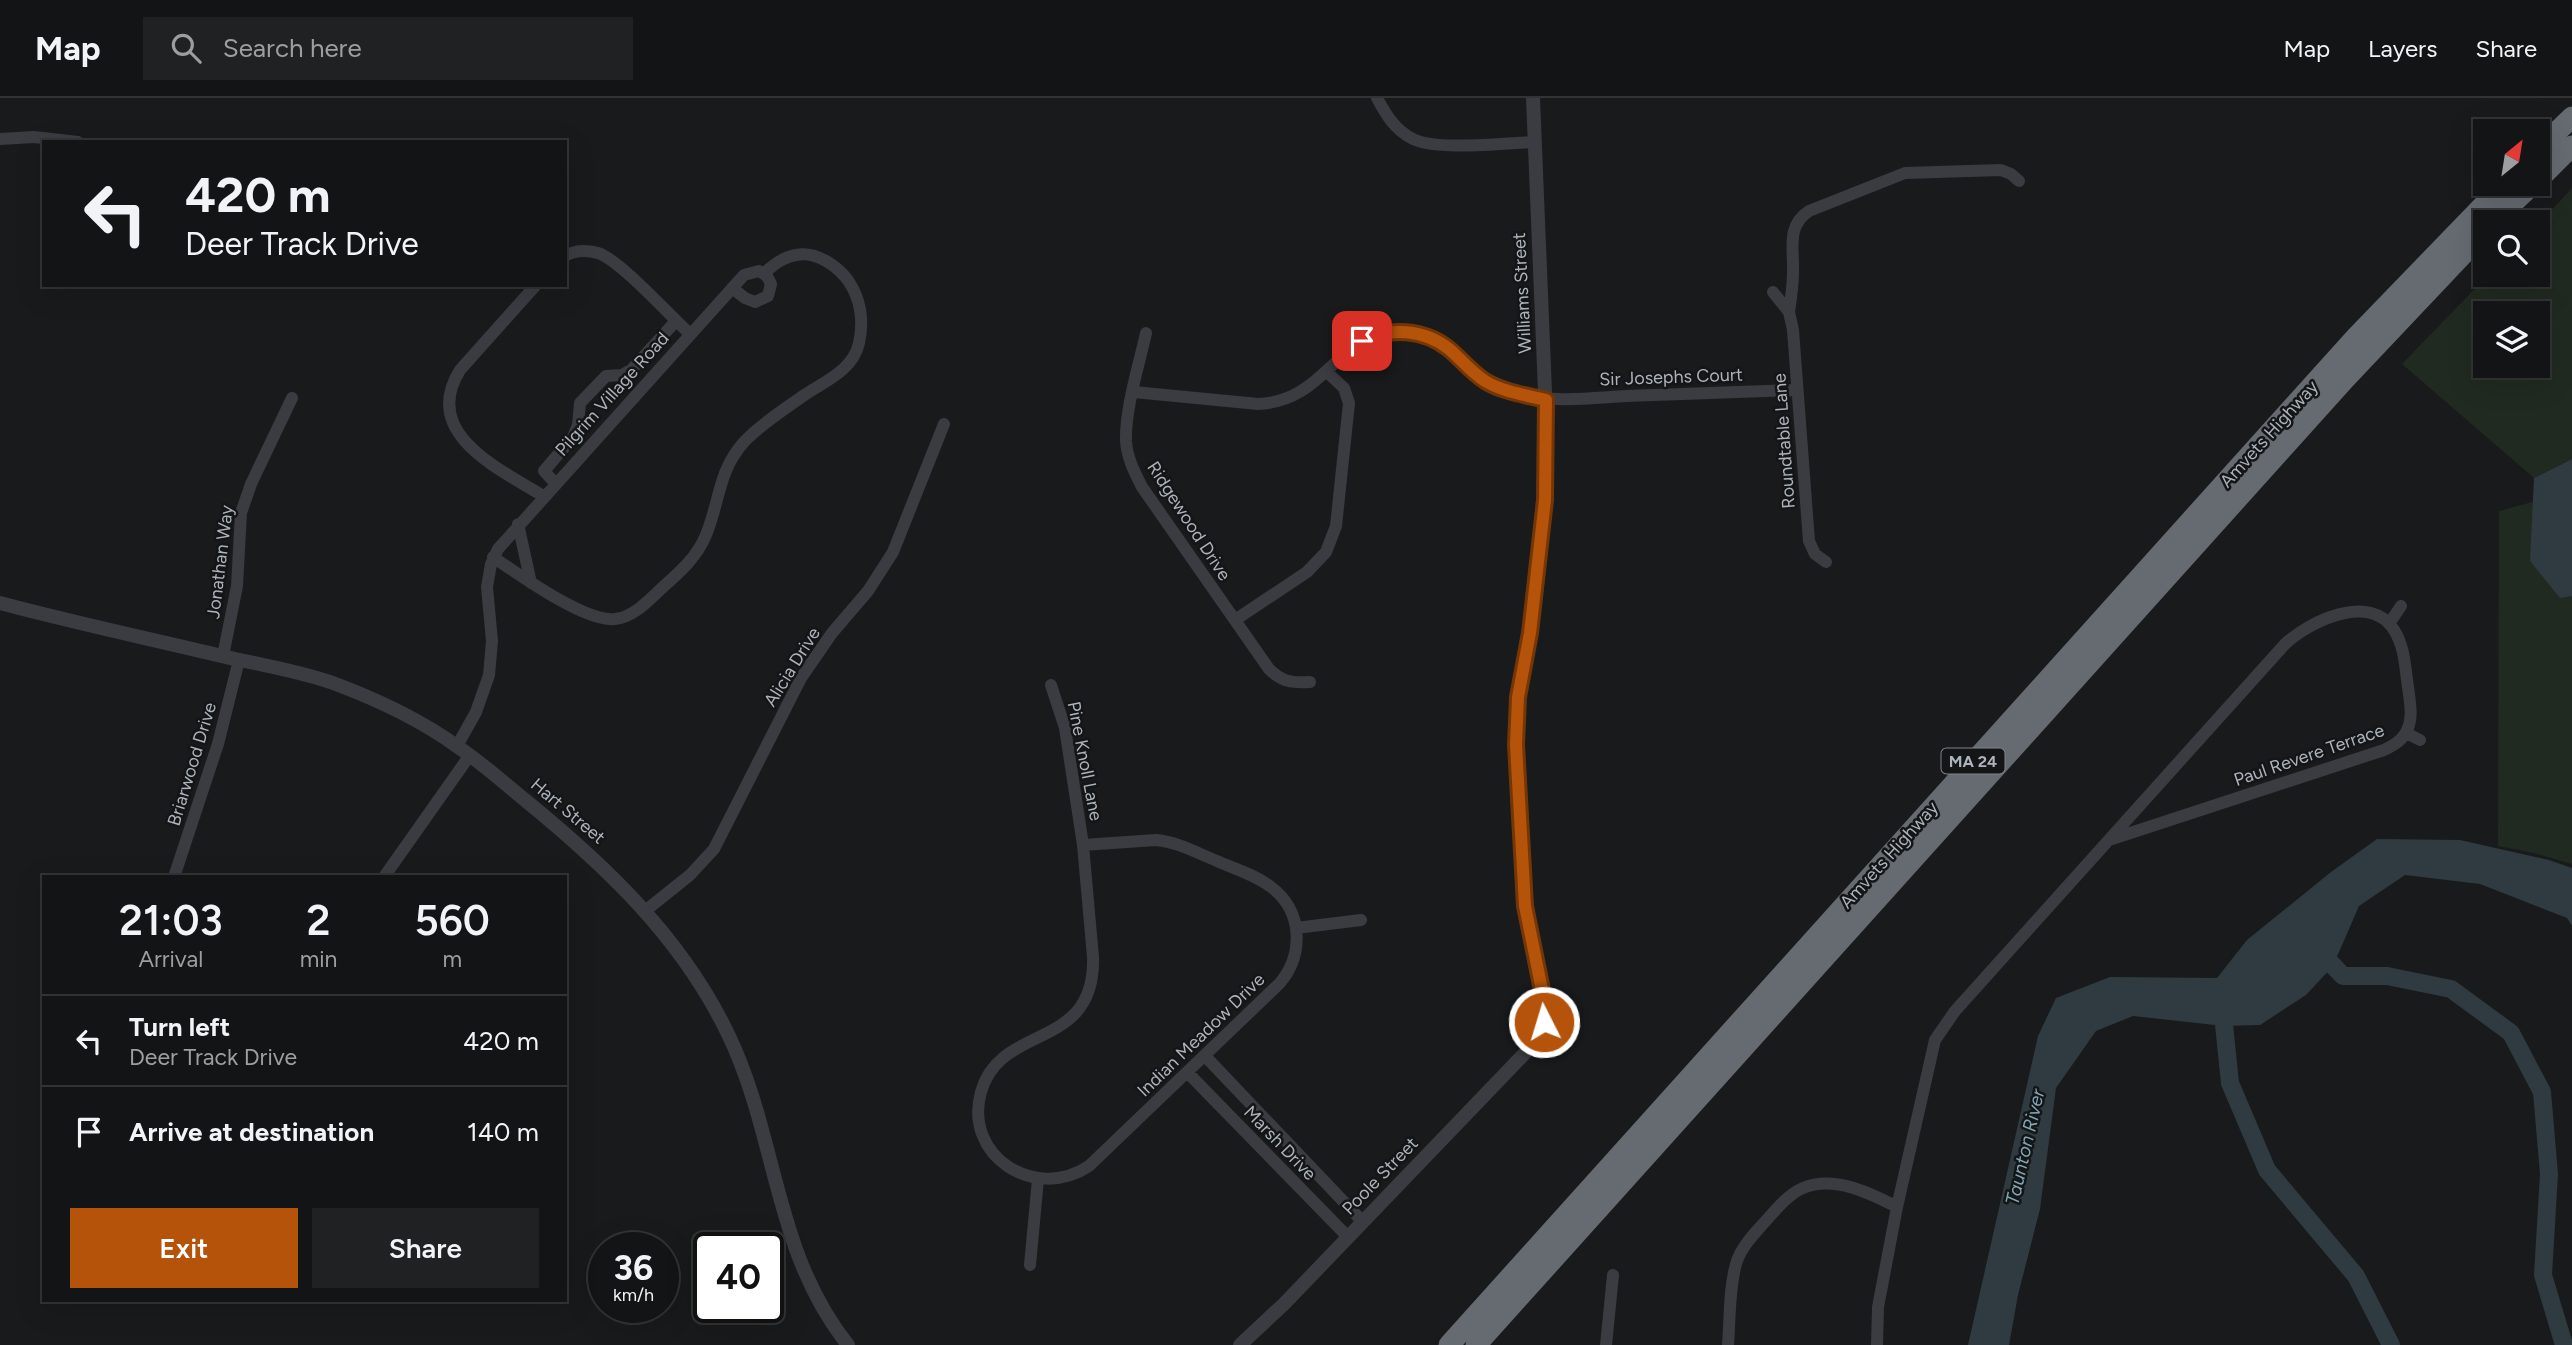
<!DOCTYPE html>
<style>
body{margin:0;font-family:Figtree,sans-serif;background:#202122;color:#f1f3f6;height:100vh;display:flex;flex-direction:column;font-size:26px;white-space:nowrap}
*{box-sizing:border-box;margin:0}
p{font-size:23px;color:#9d9ea0}
.icon{flex:none;width:38px;height:38px;fill:none;stroke:currentColor;stroke-width:2;stroke-linecap:round;stroke-linejoin:round}
.map{position:relative;flex:1;overflow:hidden}
.details{position:absolute;left:42px;top:777px;width:525px;height:427px;display:flex;flex-direction:column;background:#131415;border-radius:0px;box-shadow:0 7px 28px #0002,0 0 0 2px #323334}
.details>*{flex:none}
.top-card{position:absolute;left:42px;top:42px;width:525px;height:147px;border-radius:0px;box-shadow:0 7px 28px #0002,0 0 0 2px #323334;background:#131415;color:#f1f3f6;overflow:hidden}
.needle{width:46px;rotate:30deg}
.fabs{position:absolute;left:2473px;top:21px;display:grid;gap:14px}
.fabs a{display:grid;place-items:center;width:77px;height:77px;border-radius:0px;background:#131415;box-shadow:0 7px 28px #0002,0 0 0 2px #323334;font-size:35px}
.speed{position:absolute;left:588px;top:1134px;display:flex;gap:14px;font-size:35px;font-weight:700;text-align:center}
.speed>*{display:grid;place-content:center;width:91px;height:91px;border-radius:50%;background:#131415;box-shadow:0 7px 28px #0002,0 0 0 2px #323334;line-height:1}
.speed small{font-size:18px;font-weight:400}
.speed .limit{border:4px solid #111;border-radius:10px;background:#fff;color:#111}
.pin{position:absolute;display:grid;place-items:center;width:60px;height:60px;color:#fff;margin:-30px;border-radius:14px;box-shadow:0 4px 10px #0006}
.me{position:absolute;width:77px;margin:-38px;rotate:355deg;stroke-linejoin:round;filter:drop-shadow(0 0 5px #0008)}
.turn{display:flex;align-items:center;gap:24px;height:147px;padding:0 28px;font-size:32px}
.turn .icon{width:91px;height:91px;stroke-width:2.5}
.turn b{display:block;font-size:49px;line-height:60px}
.eta{display:flex;justify-content:space-evenly;align-items:center;height:119px;text-align:center}
.eta b{font-size:42px;font-weight:600;line-height:49px}
.primary-button{display:flex;gap:14px;margin-top:auto;padding:14px 28px}
.primary-button a{flex:1;height:80px;border-radius:0px;background:#b45309;color:#fff;font-size:28px;font-weight:600;line-height:80px;text-align:center}
.primary-button a+a{background:#202122;color:#f1f3f6}
ul{padding:0;list-style:none}
li{display:flex;align-items:center;gap:21px;height:91px;padding:0 28px;border-top:2px solid #323334}
li div{flex:1}
li b{display:block;font-size:26px}
li em{font-style:normal}
header{display:flex;align-items:center;gap:42px;box-sizing:border-box;height:98px;padding:0 35px;background:#131415;border-bottom:2px solid #323334}
header strong{font-size:33px}
nav{display:flex;gap:38px;margin-inline-start:auto;font-size:24px}
.search{width:490px;height:63px;background:#202122;display:flex;align-items:center;gap:18px;box-sizing:border-box;padding:0 24px;border-radius:0px;color:#9d9ea0;font-size:26px}
.map>svg:first-child{display:block}
</style>
<header>
<strong>Map</strong>
<div class="search"><svg class="icon" aria-label="search" viewBox="0 0 24 24"><circle cx="10" cy="10" r="6"/><path d="M15 15l6 6"/></svg>Search here</div>
<nav><a>Map</a><a>Layers</a><a>Share</a></nav>
</header>
<div class="map">
<svg width="2572" height="1247" viewBox="0 0 2572 1247">
<rect width="100%" height="100%" fill="#191a1c"/>
<path fill="#212a21" fill-rule="evenodd" d="M2572,90V361L2534,380L2402,266L2488,177H2538V126ZM2485,215H2538V268H2485Z
M2558,397L2572,460V766L2534,755L2498,748L2499,413Z"/>
<path fill="#2f3b40" d="M2572,361V498L2560,500L2530,463L2534,380Z
M2377,741L2460,742L2549,762L2572,770V828L2567,820L2480,786L2405,777L2359,808L2333,868L2306,897L2260,927L2224,928L2133,918L2096,933L2056,990L2040,1111L2018,1197L2009,1247H1968L2038,938L2056,900L2110,879L2217,880L2247,842L2331,774Z"/>
<g fill="none" stroke-linecap="round" stroke-linejoin="round">
<path stroke="#2f3b40" stroke-width="18" d="M2327,849V861L2343,878H2387L2451,891L2511,935L2542,994L2549,1076L2543,1177L2564,1247
M2222,907L2230,985L2267,1072L2356,1178L2391,1247"/>
<path stroke="#3a3c41" stroke-width="12" d="M1377,0C1386,17 1395,32 1413,41C1436,53 1506,45 1535,44
M0,41L34,39L78,44
M565,158C575,152 587,152 598,155C620,162 670,218 690,236
M536,187L460,272C420,336 500,371 543,398
M1773,194L1789,214L1793,232L1809,443L1815,456L1826,464
M1789,214C1791,201 1793,187 1793,174C1794,151 1786,128 1809,113L1905,75L2001,72L2011,76L2019,83
M1146,235C1139,267 1125,311 1126,343C1127,360 1135,375 1142,389L1269,571C1282,584 1292,585 1310,584
M1134,294L1258,306C1328,303 1336,233 1400,234C1438,234 1450,256 1476,277C1489,287 1505,292 1520,296C1555,305 1591,300 1626,298C1683,296 1740,294 1797,292
M555,385L544,373L573,339L578,327L580,305L606,278L622,277L631,272L676,223
M518,426L531,485
M493,459C518,476 586,525 615,521C634,519 649,502 663,489C680,474 697,459 706,437C720,403 718,373 744,344C760,327 783,312 803,298C823,284 853,273 859,245C866,213 856,180 826,163C817,158 806,155 796,157C783,159 774,167 764,175
M1235,522L1307,474L1326,454L1336,428L1349,305L1344,290L1327,274
M2389,526L2401,508
M223,558L237,488L241,415L251,386L292,300
M1051,587L1065,630L1083,747
M2406,635L2420,642
M457,648L476,614L489,577L492,543L487,489L491,466L498,451L744,177L759,173L767,178L771,186L768,198L755,204L745,200L732,190
M1156,742C1178,744 1197,755 1217,763C1235,771 1256,777 1271,789C1303,813 1304,856 1280,885L1089,1068C1035,1104 963,1058 981,994C1000,924 1096,954 1093,859L1083,747Z
M174,779L218,646L239,562
M384,779L470,657
M645,813L690,777L714,751L801,580L832,535L868,493L893,454L944,326
M1296,830L1361,822
M1205,958L1363,1124
M1188,975L1348,1139
M1897,1109L1935,942L1955,913L2285,546C2310,523 2370,494 2394,532C2405,549 2405,570 2408,589C2410,605 2414,622 2405,636C2400,644 2392,648 2384,652L2109,742
M1030,1167L1038,1081
M1606,1247L1613,1177
M1728,1247C1730,1221 1729,1191 1736,1166C1740,1151 1753,1137 1763,1126C1774,1114 1788,1096 1803,1090C1834,1077 1870,1095 1897,1109L1878,1209L1877,1247"/>
<path stroke="#3a3c41" stroke-width="14" d="M0,505C75,525 151,541 226,559C262,567 299,573 333,585C376,601 421,622 458,649C482,665 503,684 525,702C606,768 682,840 728,936C778,1039 773,1153 848,1247
M1240,1247L1284,1206L1525,955L1538,937L1545,917L1525,808L1516,647L1519,599L1530,535L1545,402L1547,343L1533,0"/>
<path stroke="#666b72" stroke-width="21" d="M2538,52L2572,19
M2538,82L2572,48
M2493,124L2533,86
M1449,1247L2356,239L2504,86
M1476,1247L2345,281L2485,133"/>
</g>
<g fill="none" stroke-linecap="round" stroke-linejoin="round">
<g stroke="#753606" stroke-width="18">
<path id="route" d="M1362,243C1390,229 1424,231 1449,251C1461,261 1471,274 1485,283C1503,294 1526,297 1546,302L1545,402L1530,535L1518,599L1516,647L1525,808L1544,902V924"/>
</g>
<use href="#route" stroke="#b45309" stroke-width="12"/>
</g>
<g text-anchor="middle" dominant-baseline="central" stroke-width="5" stroke-linejoin="round" paint-order="stroke">
<rect fill="#141517" stroke="#7e848a" stroke-width="2" x="1941.5" y="650.5" width="63" height="25" rx="5"/>
<g font-size="16" font-weight="bold" fill="#acb3bb">
<text x="1973" y="663">MA 24</text>
</g>
<g font-size="18" fill="#acb3bb" stroke="#141517">
<text transform="translate(1522 195) rotate(-93)">Williams Street</text>
<text transform="translate(1671 279) rotate(-2)">Sir Josephs Court</text>
<text transform="translate(612 296) rotate(-48)">Pilgrim Village Road</text>
<text transform="translate(2269 336) rotate(-48)">Amvets Highway</text>
<text transform="translate(1784 343) rotate(-94)">Roundtable Lane</text>
<text transform="translate(1189 423) rotate(57)">Ridgewood Drive</text>
<text transform="translate(220 464) rotate(-83)">Jonathan Way</text>
<text transform="translate(792 569) rotate(-58)">Alicia Drive</text>
<text transform="translate(2309 657) rotate(-19)">Paul Revere Terrace</text>
<text transform="translate(1085 663) rotate(79)">Pine Knoll Lane</text>
<text transform="translate(192 666) rotate(-73)">Briarwood Drive</text>
<text transform="translate(568 713) rotate(40)">Hart Street</text>
<text transform="translate(1889 757) rotate(-48)">Amvets Highway</text>
<text transform="translate(1201 937) rotate(-44)">Indian Meadow Drive</text>
<text transform="translate(1280 1045) rotate(46)">Marsh Drive</text>
<text transform="translate(1380 1078) rotate(-46)">Poole Street</text>
</g>
<g font-size="19" font-style="italic" fill="#83a6b6" stroke="#141517">
<text transform="translate(2025 1049) rotate(-77)">Taunton River</text>
</g>
</g>
</svg>
<div class="fabs">
<a><svg class="needle" viewBox="-14 -14 28 28"><path d="M0-13l5 13h-10z" fill="#e53935"/><path d="M0 13l5-13h-10z" fill="#9d9ea0"/></svg></a>
<a><svg class="icon" aria-label="search" viewBox="0 0 24 24"><circle cx="10" cy="10" r="6"/><path d="M15 15l6 6"/></svg></a>
<a><svg class="icon" aria-label="layers" viewBox="0 0 24 24"><path d="M12 4l9 5-9 5-9-5zM3 14l9 5 9-5"/></svg></a>
</div>
<div class="speed"><div>36<small>km/h</small></div><div class="limit">40</div></div>
<div class="pin" style="left:1362px;top:243px;background:#d93025"><svg class="icon" aria-label="arrive" viewBox="0 0 24 24"><path d="M6 21V4h12l-3 4 3 4H6"/></svg></div>
<svg class="me" style="left:1544px;top:924px" viewBox="-20 -20 40 40"><circle r="17" fill="#b45309" stroke="#fff" stroke-width="3"/><path d="M0-11L8 9 0 5-8 9z" fill="#fff"/></svg>
<div class="top-card">
<div class="turn"><svg class="icon" aria-label="left" viewBox="0 0 24 24"><path d="M17 20v-9H6M10 6l-5 5 5 5"/></svg><div><b>420 m</b>Deer Track Drive</div></div>
</div>
<section class="details">
<div class="eta">
<div><b>21:03</b><p>Arrival</p></div>
<div><b>2</b><p>min</p></div>
<div><b>560</b><p>m</p></div>
</div>
<ul>
<li><svg class="icon" aria-label="left" viewBox="0 0 24 24"><path d="M17 20v-9H6M10 6l-5 5 5 5"/></svg><div><b>Turn left</b><p>Deer Track Drive</p></div><em>420 m</em></li>
<li><svg class="icon" aria-label="arrive" viewBox="0 0 24 24"><path d="M6 21V4h12l-3 4 3 4H6"/></svg><div><b>Arrive at destination</b></div><em>140 m</em></li>
</ul>
<div class="primary-button"><a>Exit</a><a>Share</a></div>
</section>
</div>
